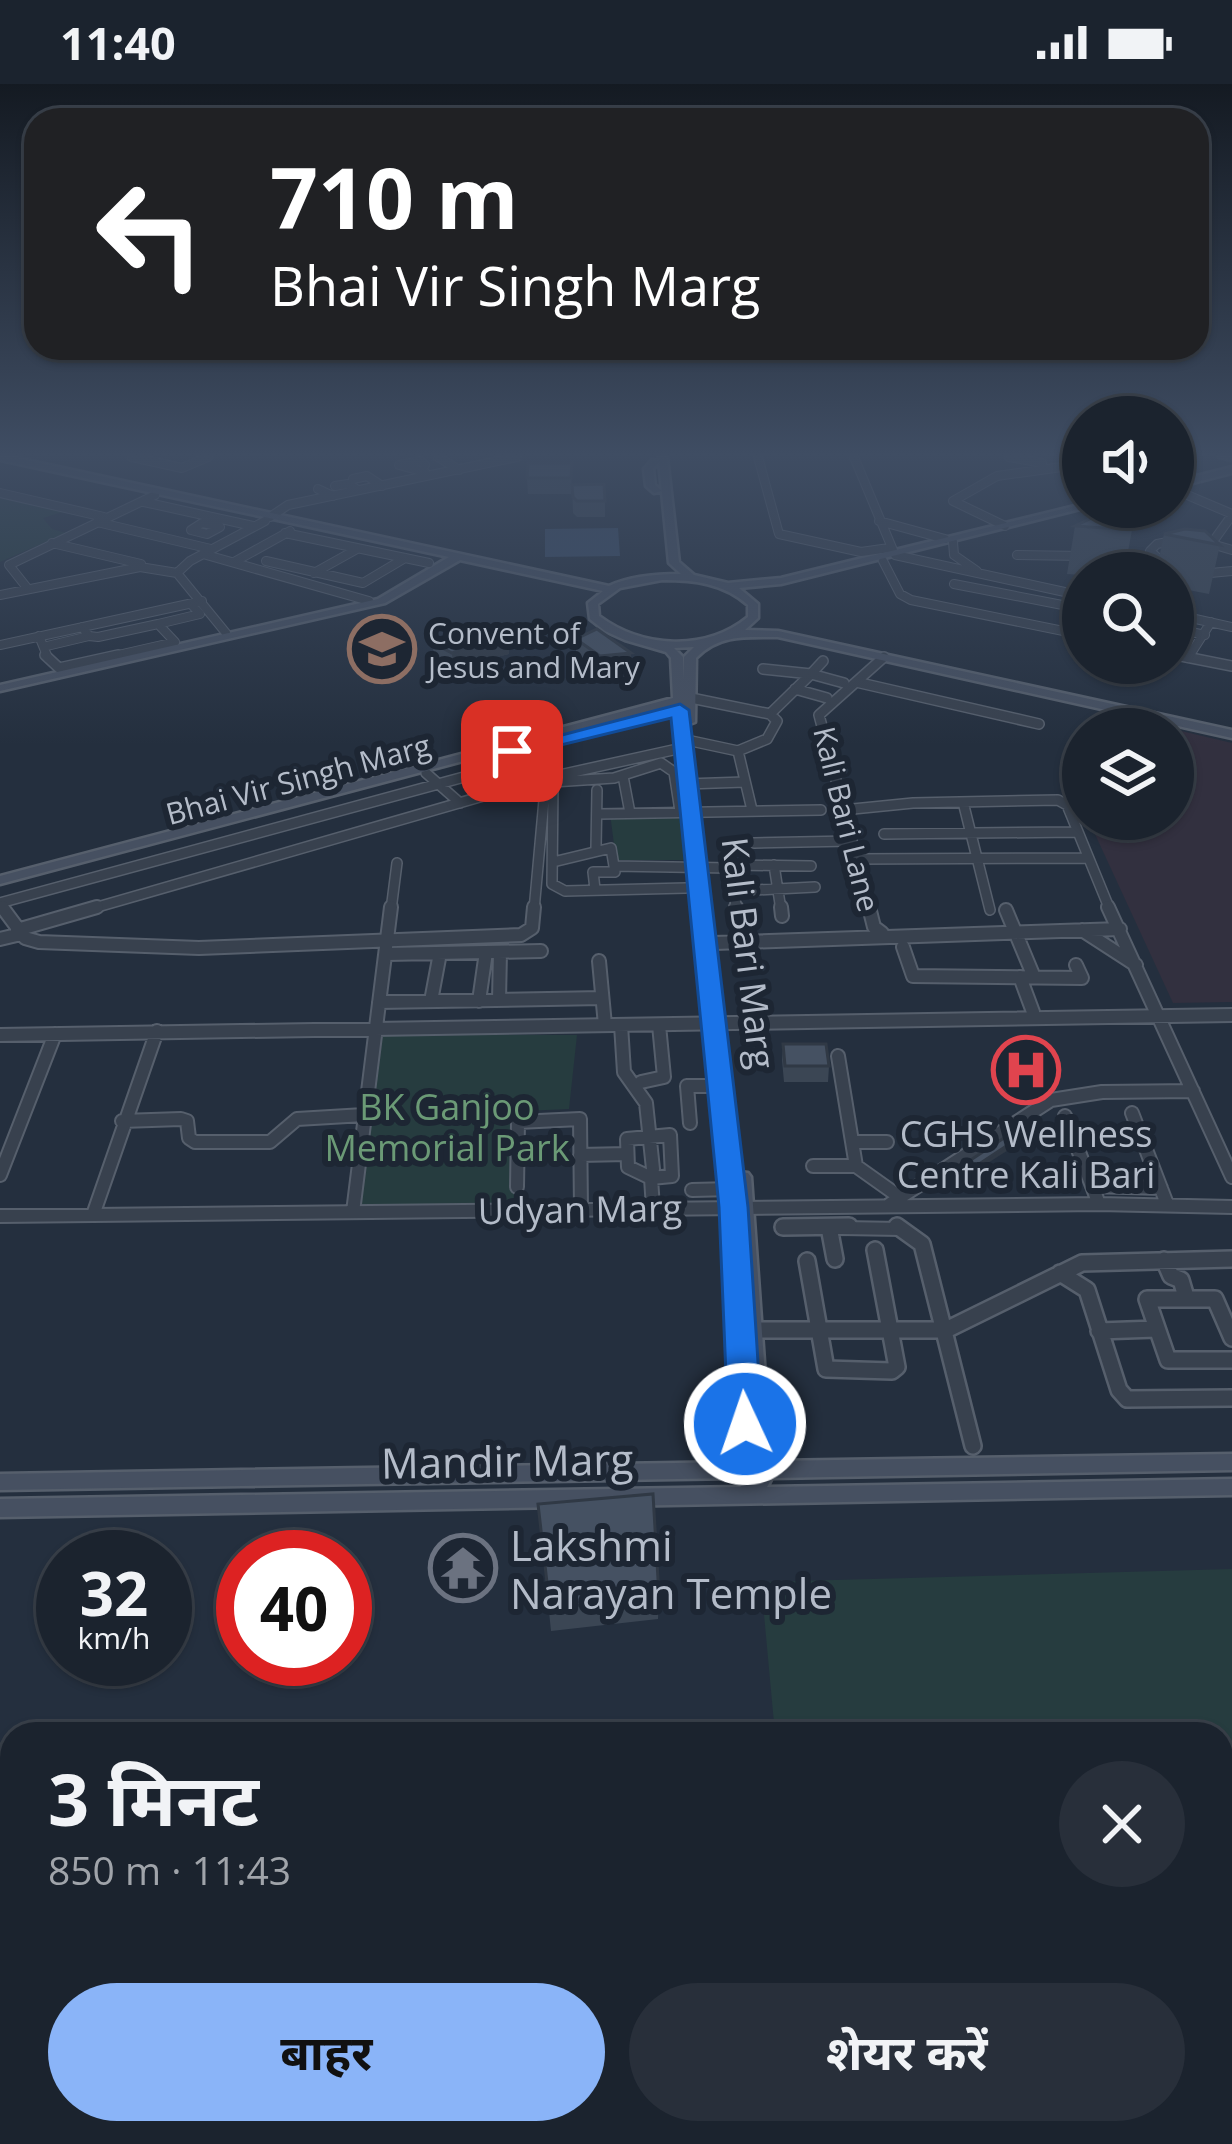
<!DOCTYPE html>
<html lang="hi">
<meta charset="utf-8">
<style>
body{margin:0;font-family:"Open Sans","Noto Sans Devanagari",sans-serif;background:#282f3a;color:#f1f3f6;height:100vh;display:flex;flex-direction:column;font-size:45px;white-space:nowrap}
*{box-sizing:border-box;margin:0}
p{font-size:39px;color:#a0a4aa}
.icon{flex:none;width:66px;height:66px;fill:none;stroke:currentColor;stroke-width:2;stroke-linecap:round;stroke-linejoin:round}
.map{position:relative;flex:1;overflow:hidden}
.drawer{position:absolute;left:0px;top:1638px;width:1233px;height:423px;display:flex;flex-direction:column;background:#1b232e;border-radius:36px 36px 0 0;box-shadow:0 3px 9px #0004,0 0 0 3px #39404a}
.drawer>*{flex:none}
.guide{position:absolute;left:24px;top:24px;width:1185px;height:252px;border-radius:36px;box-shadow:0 3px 9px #0004,0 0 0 3px #39404a;background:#202124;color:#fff;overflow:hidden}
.tools{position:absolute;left:1062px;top:312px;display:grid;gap:24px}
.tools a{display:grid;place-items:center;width:132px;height:132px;border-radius:50%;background:#1b232e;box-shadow:0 3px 9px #0004,0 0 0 3px #39404a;font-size:60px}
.speed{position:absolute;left:36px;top:1446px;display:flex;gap:24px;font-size:60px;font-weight:700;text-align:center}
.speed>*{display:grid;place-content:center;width:156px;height:156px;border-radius:50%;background:#1b232e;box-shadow:0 3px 9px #0004,0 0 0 3px #39404a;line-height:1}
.speed small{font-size:30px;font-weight:400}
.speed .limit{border:18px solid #d22;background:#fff;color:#111}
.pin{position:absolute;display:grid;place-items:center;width:102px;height:102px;color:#fff;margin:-51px;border-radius:24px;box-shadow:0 6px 18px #0006}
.me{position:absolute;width:132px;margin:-66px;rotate:357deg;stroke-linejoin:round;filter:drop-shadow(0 0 9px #0008)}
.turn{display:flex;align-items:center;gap:42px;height:252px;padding:0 48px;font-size:54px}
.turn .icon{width:156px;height:156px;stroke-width:2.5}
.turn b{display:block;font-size:84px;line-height:102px}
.round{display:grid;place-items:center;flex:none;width:126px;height:126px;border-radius:63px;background:#282f3a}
.summary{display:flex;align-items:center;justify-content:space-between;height:204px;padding:0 48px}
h1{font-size:72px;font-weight:700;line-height:90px}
.primary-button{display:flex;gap:24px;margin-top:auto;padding:24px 48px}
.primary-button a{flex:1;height:138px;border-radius:72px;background:#8ab4f8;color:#111;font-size:48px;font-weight:700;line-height:138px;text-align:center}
.primary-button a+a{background:#282f3a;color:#f1f3f6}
.status{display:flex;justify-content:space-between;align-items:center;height:84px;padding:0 60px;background:#1b232e;direction:ltr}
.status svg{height:33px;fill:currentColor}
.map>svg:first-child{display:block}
</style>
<div class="status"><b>11:40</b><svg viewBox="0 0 49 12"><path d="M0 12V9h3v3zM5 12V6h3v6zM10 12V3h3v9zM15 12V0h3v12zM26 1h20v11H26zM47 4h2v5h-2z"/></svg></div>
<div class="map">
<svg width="1232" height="2060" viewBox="0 0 1232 2060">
<rect width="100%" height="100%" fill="#242f3e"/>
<path fill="#32303f" d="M1173,645L1232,659V918L1173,919L1088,735H1173Z"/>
<path fill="#263c3f" d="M0,414L66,427L43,434L52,445L66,449L0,478Z
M678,728L689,776H616L610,729Z
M383,950L577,951L569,1025L524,1027L521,1121L360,1122Z
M1232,1485V2060H0V1924L12,1923V2049H1221V1650H775L761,1498Z"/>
<path fill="#394c67" d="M618,444L620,472L545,473V445Z"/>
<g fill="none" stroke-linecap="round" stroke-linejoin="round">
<g stroke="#565f6c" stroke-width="10">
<path id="street-far3" d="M132,373L182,384L208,373
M438,373L459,386
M758,373L779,450L861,468L889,464
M854,373L895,471L1083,512
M1009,373L1042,379
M425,381L420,377L399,381L425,388
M353,395L367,392L382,402
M335,402L348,400L358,406
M318,405L333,412
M1173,405L1232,430
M0,409L104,433
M144,418L253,442
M270,433L288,421L517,373
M879,437L945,455
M97,438L211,465
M217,442L202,439L191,446L207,450L220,443
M1005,442L953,417L997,392L1083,380
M285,449L429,479
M953,458L954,471L977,487
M1205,458L1232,466
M52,459L141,480
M1212,459L1232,431
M203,470L369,517
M1017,471L1084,472
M1111,472L1152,473
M266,477L363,499L405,474
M883,477L900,510L911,516L1083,551
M234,478L290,447
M1168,483L1150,467L1157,460L1178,456
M314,489L357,465
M1200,490L1232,487
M954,500L1083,525
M28,505L9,481L155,411
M0,511L140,483L177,489
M1173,530L1232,543
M158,540L200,530L191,520
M82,543L89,552L98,553L158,540L175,558L105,574
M1173,544L1205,551
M226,549L177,489L190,477L265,437
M39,552L48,574
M0,561L202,517
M47,562L89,552
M1173,570L1191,574
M1188,574L1211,538"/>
</g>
<g stroke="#565f6c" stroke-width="12">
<path id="street-far2" d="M45,571L59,584L118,571
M1176,571L1232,582
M763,585L811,590L823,577
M856,598L1039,640
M795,605L827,614
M691,614L770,630L811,590L844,599
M682,655L738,667L752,726
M738,667L767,655L777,637L770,630
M426,689L460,719
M623,692L630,729
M686,700L745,698
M963,718L990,826
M843,726L913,719L1058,716L1067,721L1110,826
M680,727L674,688L661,679L614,694L553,698L552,800L565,807L686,804
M599,730L821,726
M884,750L1076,748
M754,759L851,757
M596,764L597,706
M856,775L1086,774
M553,778L611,764L615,788H593L595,805
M734,781L811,782
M774,781L781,826
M614,782L729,784L737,826
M735,807L815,803
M0,819L545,671L559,655
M0,821L4,826
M87,826L546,694L682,664
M391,826L397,779
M534,826L546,694
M870,826L819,631L884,573"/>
</g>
<g stroke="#565f6c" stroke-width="16">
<path id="street-far1" d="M2,823L25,854L39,858L199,864L521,851L532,844L534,823
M736,823L740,845
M781,823L782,832
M869,823L874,843L882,849
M1108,823L1232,1093
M1006,826L1034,893
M17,846L97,823
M1082,846L1136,881
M0,855L21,850
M715,859L1120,845
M903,863L913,892L1082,894L1076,881
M387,870L541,867
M599,877L605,941
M1020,893L1033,928
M499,916L500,868
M431,917L440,869
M479,917L486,868
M379,918L602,914
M621,941L624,988L646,1019L653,1085
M0,951L1232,931
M838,972L856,1082L901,1114
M641,998L664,993L659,941
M1132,1029L1167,1120
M1065,1032L1099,1120
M122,1037L181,1035L187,1037L189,1054L195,1058H270L297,1035L364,1031
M690,1039L687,1002H722
M670,1051L672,1092L651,1094L628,1083L627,1055Z
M852,1058H887
M580,1071L627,1070
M813,1082H856
M0,1091L55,950
M651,1094L653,1124
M1092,1102L1161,1104
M517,1103L518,1038L580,1035L581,1125
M692,1106L732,1105
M890,1120L1051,1016L1102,1008L1193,1007
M353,1128L391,823
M93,1131L157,947
M0,1132L1099,1120L1232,1123
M783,1143L901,1145"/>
</g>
<g stroke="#565f6c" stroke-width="20">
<path id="street" d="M897,1142L922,1160L973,1362
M783,1143L849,1142
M829,1143L835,1175
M1164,1176L1171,1192L1181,1196L1186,1213
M807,1177L826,1285L892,1287L897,1283L875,1166
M1060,1189L1087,1206L1119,1306L1127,1315L1232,1314
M751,1246H946L1082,1179L1232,1175
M1099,1247L1156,1245
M1232,1254L1215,1215H1147L1168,1276H1232"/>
</g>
<g stroke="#565f6c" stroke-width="5">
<path id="secondary" d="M0,373H12L609,502C630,492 658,490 681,490L669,479L659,378L653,385L655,401L662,407L654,409L646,402L644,385L652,376L659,377V373H667L679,478L694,491L728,499L781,494L1083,420V423H1088L781,500L739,504L758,520V534L745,546L778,547L1232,646V654L778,553C746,553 719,550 696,574L695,638L687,641L688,668L739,1088L748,1089L751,1093L771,1377L1232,1370V1386L772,1394L767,1403L1232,1395V1411L0,1433V1415L741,1403L738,1394L0,1406V1390L738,1378L725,1123L676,668L674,621L0,800V792L673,614L671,574L666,568L625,556L605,547L590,535L588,519L603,507L460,476L385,519L0,607V601L378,515L449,473L0,376ZM662,496C694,496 723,499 748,521V533C705,568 642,564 599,532L598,520L620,504ZM694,563L684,573V596L683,573L674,564Z
M1219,373H1232V376Z
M1232,383V389L1173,404V398Z"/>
</g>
<use href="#street-far3" stroke="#38414e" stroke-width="8"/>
<use href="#street-far2" stroke="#38414e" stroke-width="9"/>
<use href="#street-far1" stroke="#38414e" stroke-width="12"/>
<use href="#street" stroke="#38414e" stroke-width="15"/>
<use href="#secondary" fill="#465061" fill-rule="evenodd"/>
</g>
<path fill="#3b4654" d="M572,379L571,410H528L527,394Z
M572,401L605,417V433H577L573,429Z
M1075,442L1132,446L1124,489H1083V491L1067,490Z
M1164,450L1220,461L1209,510L1173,503V489H1156Z
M509,552V570L464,581L453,586L434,576L433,559Z
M576,555L631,569V595L601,598L576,581Z
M783,960L829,982L828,998H784L782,976Z
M538,1420L659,1512L658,1535L551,1547Z"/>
<path fill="#303945" d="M509,552V570L464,581L453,586L452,569L463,564Z
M631,569V595L601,598L600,572Z
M1020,1053L1019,1059L963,1095L964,1090Z"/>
<path fill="#455162" stroke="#303945" stroke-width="3" d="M528,379H572L571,394H527Z
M604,400L605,417H577L573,413L572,401Z
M1094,433L1110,434L1132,446L1075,442Z
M1185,445L1205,447L1220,461L1164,450Z
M496,543L509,552L463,564L452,569L433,559Z
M597,545L631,569L600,572L576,555Z
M783,960H826L829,982H785Z
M1013,1048L1020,1053L964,1090L957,1085Z
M653,1410L659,1512L550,1525L538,1420Z"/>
<linearGradient id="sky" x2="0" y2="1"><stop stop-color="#141a22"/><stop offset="0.56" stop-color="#3f4d63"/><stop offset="1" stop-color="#3f4d63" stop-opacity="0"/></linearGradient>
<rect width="1232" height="661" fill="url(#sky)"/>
<path fill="#1a73e8" stroke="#114b97" stroke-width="3" d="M680,620L689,626L748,1123L762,1340L757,1349L745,1353L733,1349L728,1340L719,1123L671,634L512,673L501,667Z"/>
<defs>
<g id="school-ring" transform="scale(3.45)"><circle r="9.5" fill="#1d2633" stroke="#8d6e63" stroke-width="1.5"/><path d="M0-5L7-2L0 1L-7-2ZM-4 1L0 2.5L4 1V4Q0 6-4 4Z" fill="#8d6e63"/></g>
<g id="hospital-ring" transform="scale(3.45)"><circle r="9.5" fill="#1d2633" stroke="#e0444e" stroke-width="1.5"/><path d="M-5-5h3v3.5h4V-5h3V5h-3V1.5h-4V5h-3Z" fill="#e0444e"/></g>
<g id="temple-ring" transform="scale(3.45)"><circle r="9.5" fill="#1d2633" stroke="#6b7280" stroke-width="1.5"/><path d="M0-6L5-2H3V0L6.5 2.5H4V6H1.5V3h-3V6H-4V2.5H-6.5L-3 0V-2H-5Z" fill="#6b7280"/></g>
</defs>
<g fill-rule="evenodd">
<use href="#school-ring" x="382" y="565"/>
<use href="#hospital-ring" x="1026" y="986"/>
<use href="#temple-ring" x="463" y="1484"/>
</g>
<g text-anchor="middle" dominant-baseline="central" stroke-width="12" stroke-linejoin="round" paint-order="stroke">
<g font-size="30" fill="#b4bcc9" stroke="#1d2633" text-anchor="start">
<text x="428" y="548">Convent of<tspan x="428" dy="34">Jesus and Mary</tspan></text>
</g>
<g font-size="30" fill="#b4bcc9" stroke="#1d2633">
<text transform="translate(298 695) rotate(-15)">Bhai Vir Singh Marg</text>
<text transform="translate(847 735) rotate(76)">Kali Bari Lane</text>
</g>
<g font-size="36" fill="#b4bcc9" stroke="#1d2633">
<text transform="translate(749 869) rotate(83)">Kali Bari Marg</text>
<text transform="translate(580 1125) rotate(-1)">Udyan Marg</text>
</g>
<g font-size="36" fill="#6b9a76" stroke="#1d2633">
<text x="447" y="1022">BK Ganjoo<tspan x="447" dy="41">Memorial Park</tspan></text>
</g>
<g font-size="36" fill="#b4bcc9" stroke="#1d2633">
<text x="1026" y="1049">CGHS Wellness<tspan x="1026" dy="41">Centre Kali Bari</tspan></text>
</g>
<g font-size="42" fill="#b4bcc9" stroke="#1d2633">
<text transform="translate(507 1376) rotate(-1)">Mandir Marg</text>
</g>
<g font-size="42" fill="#b4bcc9" stroke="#1d2633" text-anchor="start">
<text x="510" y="1460">Lakshmi<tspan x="510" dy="48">Narayan Temple</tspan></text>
</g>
</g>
</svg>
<div class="tools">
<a><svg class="icon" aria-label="sound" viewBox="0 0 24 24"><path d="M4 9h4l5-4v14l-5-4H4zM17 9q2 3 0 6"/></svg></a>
<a><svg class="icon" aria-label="search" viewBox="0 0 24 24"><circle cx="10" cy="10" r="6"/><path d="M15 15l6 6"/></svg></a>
<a><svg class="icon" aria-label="layers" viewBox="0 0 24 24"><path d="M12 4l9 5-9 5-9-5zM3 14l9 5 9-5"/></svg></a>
</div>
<div class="speed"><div>32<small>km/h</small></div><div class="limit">40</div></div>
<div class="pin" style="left:512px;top:667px;background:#d93025"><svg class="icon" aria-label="arrive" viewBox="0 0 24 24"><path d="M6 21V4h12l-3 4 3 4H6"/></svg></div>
<svg class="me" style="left:745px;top:1340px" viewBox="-20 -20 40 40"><circle r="17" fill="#1a73e8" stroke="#fff" stroke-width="3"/><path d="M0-11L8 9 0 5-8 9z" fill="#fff"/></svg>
<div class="guide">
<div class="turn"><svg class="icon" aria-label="left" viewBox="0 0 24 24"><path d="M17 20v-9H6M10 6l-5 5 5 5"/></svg><div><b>710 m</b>Bhai Vir Singh Marg</div></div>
</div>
<section class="drawer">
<div class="summary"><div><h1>3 मिनट</h1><p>850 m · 11:43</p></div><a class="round"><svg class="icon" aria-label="close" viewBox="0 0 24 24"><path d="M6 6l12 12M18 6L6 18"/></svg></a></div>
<div class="primary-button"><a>बाहर</a><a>शेयर करें</a></div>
</section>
</div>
